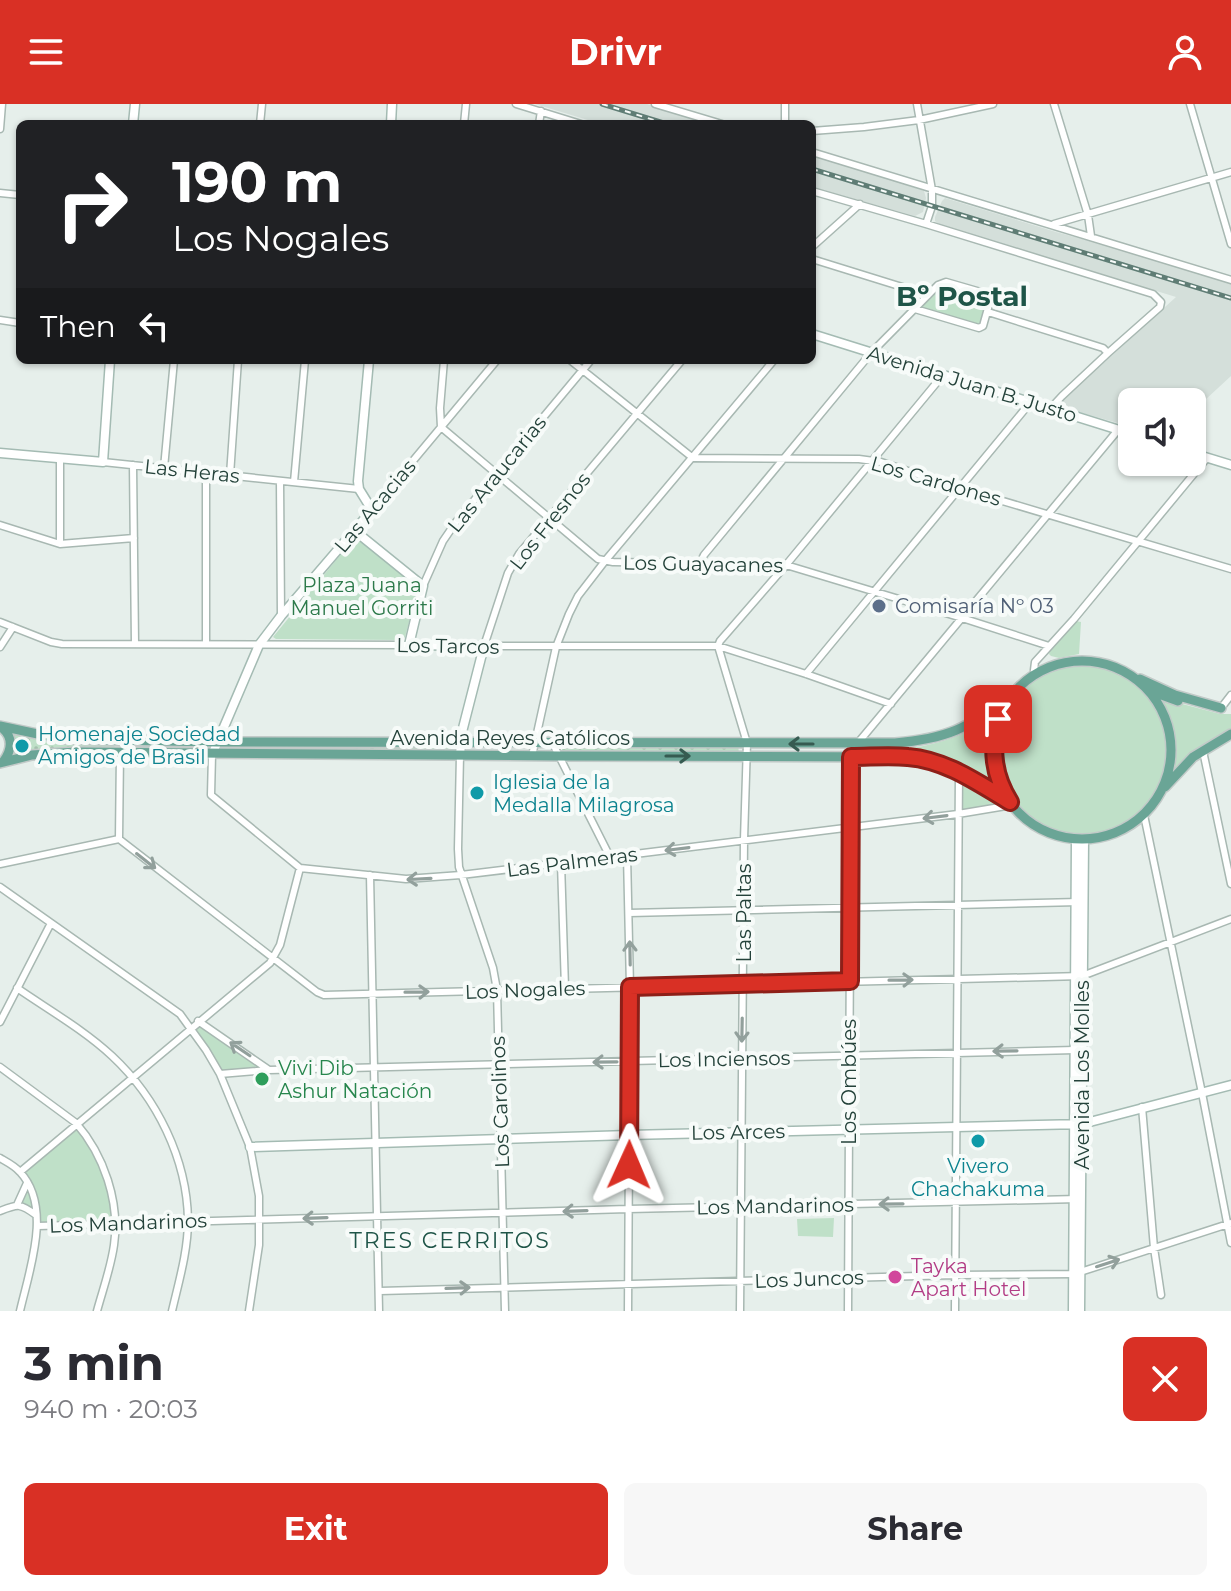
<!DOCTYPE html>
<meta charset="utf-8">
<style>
body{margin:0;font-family:Montserrat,sans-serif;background:#f7f7f7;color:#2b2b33;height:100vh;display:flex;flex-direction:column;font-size:30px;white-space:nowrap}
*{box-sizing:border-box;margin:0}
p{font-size:26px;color:#7c7c81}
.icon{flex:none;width:44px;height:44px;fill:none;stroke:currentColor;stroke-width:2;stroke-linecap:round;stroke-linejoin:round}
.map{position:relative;height:1207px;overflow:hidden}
.details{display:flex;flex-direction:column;background:#fff;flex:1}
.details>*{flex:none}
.banner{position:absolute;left:16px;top:16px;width:800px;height:244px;border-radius:12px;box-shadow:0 2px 6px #0004;background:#202124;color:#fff;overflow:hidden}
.buttons{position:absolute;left:1118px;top:284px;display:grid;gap:16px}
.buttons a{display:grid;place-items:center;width:88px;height:88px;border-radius:12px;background:#fff;box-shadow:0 2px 6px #0004;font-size:40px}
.pin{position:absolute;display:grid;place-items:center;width:68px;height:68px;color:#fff;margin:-34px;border-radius:16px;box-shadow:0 4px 12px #0006}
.me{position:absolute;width:88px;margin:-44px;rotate:1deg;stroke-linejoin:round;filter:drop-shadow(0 0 6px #0008)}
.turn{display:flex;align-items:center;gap:28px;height:168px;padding:0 24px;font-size:36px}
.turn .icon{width:104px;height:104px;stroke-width:2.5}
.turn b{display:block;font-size:56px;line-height:68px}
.then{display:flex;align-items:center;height:76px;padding:0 24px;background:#0003;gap:16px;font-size:30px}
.round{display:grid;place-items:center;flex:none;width:84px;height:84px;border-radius:12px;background:#f7f7f7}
.headline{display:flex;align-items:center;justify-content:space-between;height:136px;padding:0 24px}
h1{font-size:48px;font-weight:700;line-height:60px}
.cta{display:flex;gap:16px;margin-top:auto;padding:16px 24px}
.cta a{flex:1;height:92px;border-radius:12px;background:#d93025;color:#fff;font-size:32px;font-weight:700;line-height:92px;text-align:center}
.cta a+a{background:#f7f7f7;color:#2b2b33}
header{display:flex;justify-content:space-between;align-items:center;height:104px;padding:0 24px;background:#d93025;color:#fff;font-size:36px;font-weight:700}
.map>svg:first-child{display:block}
</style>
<header><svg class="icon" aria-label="menu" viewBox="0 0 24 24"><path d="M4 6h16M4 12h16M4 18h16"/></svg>Drivr<svg class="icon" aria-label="person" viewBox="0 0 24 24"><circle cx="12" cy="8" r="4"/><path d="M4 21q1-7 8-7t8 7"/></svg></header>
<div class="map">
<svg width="1231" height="1207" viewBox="0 0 1231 1207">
<defs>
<pattern id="grass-dots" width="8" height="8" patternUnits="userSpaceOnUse" patternTransform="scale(2)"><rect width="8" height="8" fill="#bfe0c8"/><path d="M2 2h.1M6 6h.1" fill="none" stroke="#a4c1ad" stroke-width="1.8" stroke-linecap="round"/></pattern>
</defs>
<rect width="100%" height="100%" fill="#e6efeb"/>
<path fill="#d4dfda" d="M535,0H647L712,20H601Z
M812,49L924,87L926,94L923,108L915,112L812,83Z
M945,94L1056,128L1161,156L1231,179V272L1192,308V298H1132V323L1061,303V298L1176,193L939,120L935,117V113L942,97Z"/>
<path fill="url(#grass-dots)" d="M11,629L43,637L113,640L116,645L10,654L14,643Z
M453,640L454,648H222V641Z
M562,642H738L739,649H562Z"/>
<path fill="#bfe0c8" d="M942,178L989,194L983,222L915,205Z
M355,433L359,434L415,482L416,491L405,533L402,536L276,535L273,533Z
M1076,517L1081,518L1079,550L1059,554L1051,552L1049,550L1050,547Z
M997 647a85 85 0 1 1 170 0a85 85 0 1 1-170 0Z
M1156,593L1220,610H1231V626L1190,652L1168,673C1177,644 1170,619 1154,594Z
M999,607C991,638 987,659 1002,690L962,666L865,649V644C882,644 900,646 917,643C945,639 977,626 999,607Z
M963,674L1000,698L1001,701L963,707L961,705Z
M198,917L269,966L220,970L191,924Z
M76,1019L84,1028L107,1074L115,1119L38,1122L32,1106L20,1099L28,1086L24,1073V1064Z
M834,1114L833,1133L798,1132L797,1115Z"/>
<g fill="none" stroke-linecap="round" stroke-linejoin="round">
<g stroke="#a8b8b2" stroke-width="9">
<path id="street" d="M516,0L581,20
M655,0L722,20
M785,0V20
M917,0L932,86V102L926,120
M1054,0L1088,111L1091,132
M1190,0L1231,140
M260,20L262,0
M464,20L466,0
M539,20L541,7
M0,25L2,0
M812,27L864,23L919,16L993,0
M812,48L1231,176
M812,87L926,120L1153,190L1161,198L1160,203L1108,249L1062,292L1050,305
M0,89L20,91
M1054,120L1231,68
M812,143L860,100
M812,155L928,191
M988,208L1103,244L1108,249
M0,216L20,219
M444,256L440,304L441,323L598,455L613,458L786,461L962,514L1049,542
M570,256L693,354L859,355L881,358L959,384L1231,465
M682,256L519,450L508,469L484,542H718L806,570L891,600
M103,358L359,385
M133,361L135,540
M164,364L174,256
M206,369V540
M230,371L238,256
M280,377L281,512
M294,378L305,256
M372,406L497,256
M0,421L60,440L134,434
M60,440V355
M700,459L704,451L871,249L938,181L946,178L984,189L990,197L983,222L979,224L915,205
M423,482L443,437L456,418L591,256
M0,518L51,538L62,540L409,541
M0,543L13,523
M1036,569L1034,566L1035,558L1074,515L1207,354
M806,570L1030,299
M1221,604L1231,591
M552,638L610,753
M1203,647L1231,780
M120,648L119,735L317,888L324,891L1082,872L1231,815
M212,651L211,691L300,764L406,775L461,771L627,751L958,710L1012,701
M460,651L458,745L459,763L493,864L497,886L505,1207
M532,652L556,543L569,510L578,492L605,457L774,256
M1144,711L1202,989L1231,1139
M627,751L630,883L628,1207
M561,759L565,884
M0,760L119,735
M370,771L379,1207
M0,783L180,910L206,946L220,970L250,1043L259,1092V1141L249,1207
M629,809L1079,798
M17,884C49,906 84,926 112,952C157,994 187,1055 188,1116C188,1147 179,1177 172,1207
M198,917L269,966L1075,946
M0,918L51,819
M0,963L76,1019C104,1051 120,1098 114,1141C111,1163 103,1185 97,1207
M220,970L268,966
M1142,1003L1154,1144L1161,1191
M0,1054C7,1058 15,1062 20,1068C53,1103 29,1167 20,1207
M20,1068L270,859L280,841L300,764
M17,1101L27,1079
M0,1107C18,1100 20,1099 36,1111
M38,1122L628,1105L1078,1095
M380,1187L955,1171L1074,1170L1231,1119
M740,1207L744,736L747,639L718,542L720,537L786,461L943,271
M848,1207L851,653L857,640L867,628L1118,326
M955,1207L959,668"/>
</g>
<g stroke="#a4bbb3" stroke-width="11">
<path id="secondary" d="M133,20L135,0
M391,20L392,0
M812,230L1132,330
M0,349L103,358L110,256
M1192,349L1231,361
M355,427L423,482L409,541L484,542L462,628L460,651
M212,651L259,541L281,512L372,406L359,385L358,377L369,256
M250,1043L629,1031L1082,1020L1231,981
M1073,1207L1076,736
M1080,1207L1084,736"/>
</g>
<g stroke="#c2cac8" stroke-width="12">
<path id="primary" d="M993 646a89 89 0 1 1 178 0a89 89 0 1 1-178 0Z
M1140,575L1175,591L1221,604
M1148,586L1178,597
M0,622L61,635L218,638L895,639C945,635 968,625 1008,593
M1,623C14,633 12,646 3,658
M0,659L32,651L76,648L559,652L908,653C947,658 977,678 1010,698
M1165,683L1193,653L1231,630"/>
</g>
<use href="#street" stroke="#fff" stroke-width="6"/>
<use href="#secondary" stroke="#fff" stroke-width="8"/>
<use href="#primary" stroke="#6aa596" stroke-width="9"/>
<g stroke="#5f7d75" stroke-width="5">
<path id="rail" d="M602,0L667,20
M812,65L1231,194"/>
</g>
<use href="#rail" stroke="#f7fbf9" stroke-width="2" stroke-dasharray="6" stroke-linecap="butt"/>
</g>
<defs><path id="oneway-shaft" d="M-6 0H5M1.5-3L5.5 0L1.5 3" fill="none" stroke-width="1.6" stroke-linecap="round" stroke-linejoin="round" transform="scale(2)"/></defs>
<g stroke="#365b51">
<use href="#oneway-shaft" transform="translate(801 640) rotate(-180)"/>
<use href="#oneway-shaft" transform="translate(678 652)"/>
</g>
<g stroke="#92a09c">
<use href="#oneway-shaft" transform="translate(935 713) rotate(173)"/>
<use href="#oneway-shaft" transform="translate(677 745) rotate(173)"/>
<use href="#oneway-shaft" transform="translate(146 757) rotate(38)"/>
<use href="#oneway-shaft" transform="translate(419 775) rotate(177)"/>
<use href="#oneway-shaft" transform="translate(630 849) rotate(-91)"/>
<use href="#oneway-shaft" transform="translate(901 876) rotate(-1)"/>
<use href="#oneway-shaft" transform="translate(417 888) rotate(-1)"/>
<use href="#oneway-shaft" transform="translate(742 926) rotate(91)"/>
<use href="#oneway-shaft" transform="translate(240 945) rotate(-146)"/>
<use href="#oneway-shaft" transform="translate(1005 947) rotate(179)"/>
<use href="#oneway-shaft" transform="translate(605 958) rotate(179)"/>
<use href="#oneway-shaft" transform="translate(891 1100) rotate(179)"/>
<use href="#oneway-shaft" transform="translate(575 1107) rotate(178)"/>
<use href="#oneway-shaft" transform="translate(315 1114) rotate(178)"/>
<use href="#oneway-shaft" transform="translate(1108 1159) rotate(-18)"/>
<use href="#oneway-shaft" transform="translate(458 1184) rotate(-2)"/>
</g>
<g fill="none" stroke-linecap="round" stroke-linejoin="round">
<g stroke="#8d1f18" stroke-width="20">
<path id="route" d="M629,1061L630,883L850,877L851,653C870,653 889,651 908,653C946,656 978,679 1010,698C993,671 991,645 998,615"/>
</g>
<use href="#route" stroke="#d93025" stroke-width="14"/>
</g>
<circle fill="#5c6f8a" stroke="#f7fbf9" stroke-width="3" cx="879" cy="502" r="8"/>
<g fill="#0f9aa8" stroke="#f7fbf9" stroke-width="3">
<circle cx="22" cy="642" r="8"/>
<circle cx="477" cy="689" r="8"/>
<circle cx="978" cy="1037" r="8"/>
</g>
<circle fill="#2e9e5b" stroke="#f7fbf9" stroke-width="3" cx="262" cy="975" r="8"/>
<circle fill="#d1479c" stroke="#f7fbf9" stroke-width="3" cx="895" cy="1173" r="8"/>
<g text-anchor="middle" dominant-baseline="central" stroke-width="8" stroke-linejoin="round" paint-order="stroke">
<g font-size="20" fill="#24423a" stroke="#f7fbf9">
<text transform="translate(972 280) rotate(17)">Avenida Juan B. Justo</text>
<text transform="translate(192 367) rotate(6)">Las Heras</text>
<text transform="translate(497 370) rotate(-51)">Las Araucarias</text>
<text transform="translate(936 377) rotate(16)">Los Cardones</text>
<text transform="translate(375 402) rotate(-50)">Las Acacias</text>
<text transform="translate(550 417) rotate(-52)">Los Fresnos</text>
<text transform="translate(703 460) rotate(1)">Los Guayacanes</text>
<text transform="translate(448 542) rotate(1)">Los Tarcos</text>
<text x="510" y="634">Avenida Reyes Católicos</text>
<text transform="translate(572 758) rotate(-7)">Las Palmeras</text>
<text transform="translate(744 809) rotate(-90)">Las Paltas</text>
<text transform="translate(525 886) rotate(-2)">Los Nogales</text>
<text transform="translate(724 955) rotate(-1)">Los Inciensos</text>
<text transform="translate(1082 971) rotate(-90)">Avenida Los Molles</text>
<text transform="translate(849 978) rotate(-90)">Los Ombúes</text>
<text transform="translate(500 998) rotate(-92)">Los Carolinos</text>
<text transform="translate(738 1028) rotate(-1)">Los Arces</text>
<text transform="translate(775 1102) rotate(-1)">Los Mandarinos</text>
<text transform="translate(128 1119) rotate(-2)">Los Mandarinos</text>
<text transform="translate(809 1175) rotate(-2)">Los Juncos</text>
</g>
<g font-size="20" fill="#2d7a4b" stroke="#f7fbf9">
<text x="362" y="481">Plaza Juana<tspan x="362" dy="23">Manuel Gorriti</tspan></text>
</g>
<g font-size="20" fill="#4e5e75" stroke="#f7fbf9" text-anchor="start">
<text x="895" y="502">Comisaría Nº 03</text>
</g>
<g font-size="20" fill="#0d838f" stroke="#f7fbf9" text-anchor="start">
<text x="38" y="630">Homenaje Sociedad<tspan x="38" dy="23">Amigos de Brasil</tspan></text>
<text x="493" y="678">Iglesia de la<tspan x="493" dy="23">Medalla Milagrosa</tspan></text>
<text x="978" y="1062" text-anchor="middle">Vivero<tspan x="978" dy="23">Chachakuma</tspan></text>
</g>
<g font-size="20" fill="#27864d" stroke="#f7fbf9" text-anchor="start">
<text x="278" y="964">Vivi Dib<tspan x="278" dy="23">Ashur Natación</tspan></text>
</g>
<g font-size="20" fill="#b23c85" stroke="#f7fbf9" text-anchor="start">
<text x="911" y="1162">Tayka<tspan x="911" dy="23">Apart Hotel</tspan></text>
</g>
<g font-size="22" letter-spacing="2" fill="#1f5548" stroke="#f7fbf9">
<text x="450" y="1136">TRES CERRITOS</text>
</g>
<g font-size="28" font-weight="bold" fill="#1f5548" stroke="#f7fbf9">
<text x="962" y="192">Bº Postal</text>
</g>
</g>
</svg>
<div class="buttons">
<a><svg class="icon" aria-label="sound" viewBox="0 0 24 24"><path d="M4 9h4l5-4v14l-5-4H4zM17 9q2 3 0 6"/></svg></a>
</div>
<div class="pin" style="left:998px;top:615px;background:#d93025"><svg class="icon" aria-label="arrive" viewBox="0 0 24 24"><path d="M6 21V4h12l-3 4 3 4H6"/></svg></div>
<svg class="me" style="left:629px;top:1061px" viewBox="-20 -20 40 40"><path d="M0-17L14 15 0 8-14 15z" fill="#d93025" stroke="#fff" stroke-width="4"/></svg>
<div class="banner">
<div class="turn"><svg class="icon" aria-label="right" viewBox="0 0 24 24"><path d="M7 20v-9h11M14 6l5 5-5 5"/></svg><div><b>190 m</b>Los Nogales</div></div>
<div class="then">Then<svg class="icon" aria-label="left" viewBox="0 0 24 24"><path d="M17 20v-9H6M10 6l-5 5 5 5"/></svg></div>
</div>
</div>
<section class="details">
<div class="headline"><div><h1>3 min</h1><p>940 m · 20:03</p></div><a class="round" style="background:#d93025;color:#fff"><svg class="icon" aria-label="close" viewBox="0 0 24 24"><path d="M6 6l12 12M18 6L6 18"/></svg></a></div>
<div class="cta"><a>Exit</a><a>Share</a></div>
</section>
